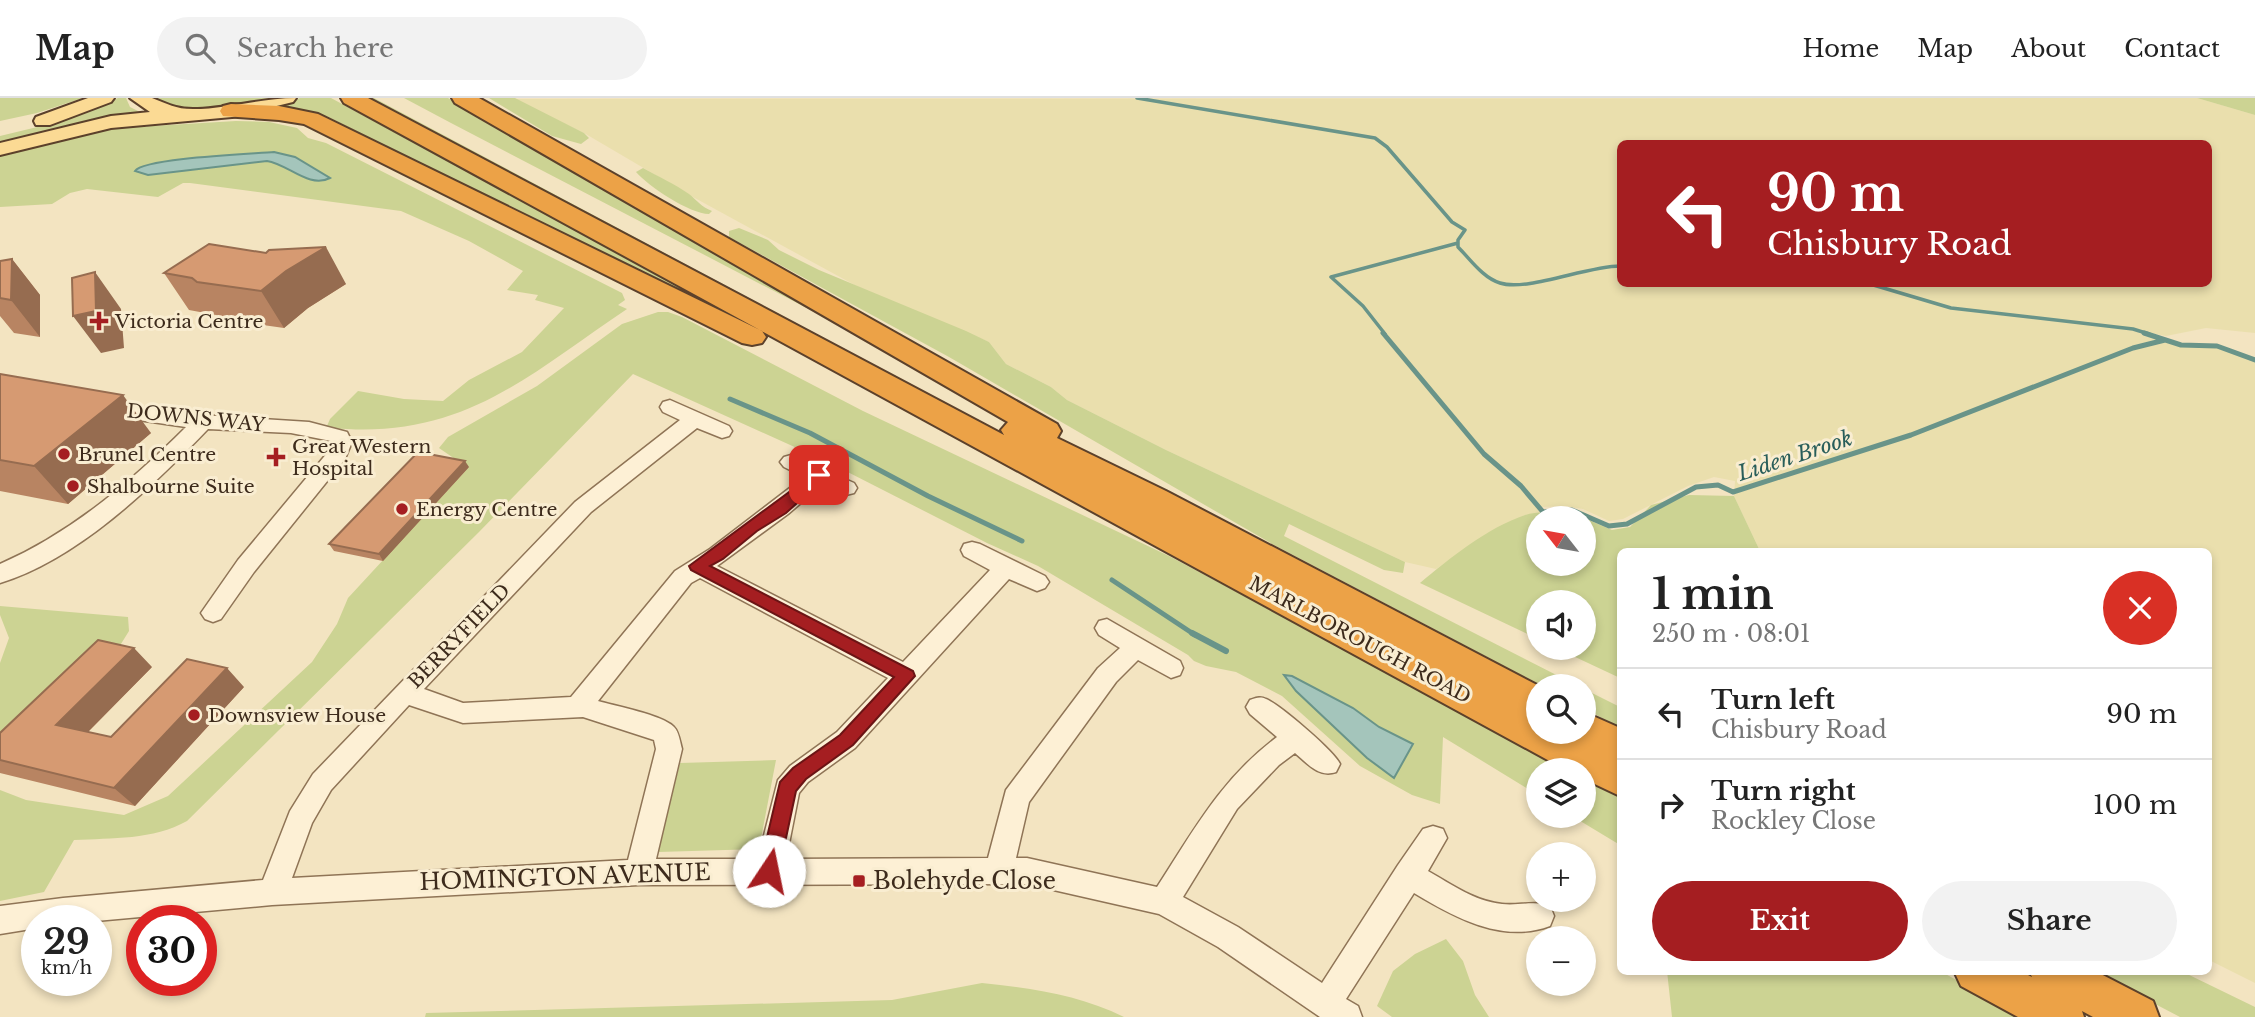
<!DOCTYPE html>
<meta charset="utf-8">
<style>
body{margin:0;font-family:"Libre Baskerville",serif;background:#f2f2f2;color:#222;height:100vh;display:flex;flex-direction:column;font-size:26px;white-space:nowrap}
*{box-sizing:border-box;margin:0}
p{font-size:23px;color:#767676}
.icon{flex:none;width:38px;height:38px;fill:none;stroke:currentColor;stroke-width:2;stroke-linecap:round;stroke-linejoin:round}
.map{position:relative;flex:1;overflow:hidden}
.side{position:absolute;left:1617px;top:450px;width:595px;height:427px;display:flex;flex-direction:column;background:#fff;border-radius:10px;box-shadow:0 4px 10px #0003}
.side>*{flex:none}
.banner{position:absolute;left:1617px;top:42px;width:595px;height:147px;border-radius:10px;box-shadow:0 4px 10px #0003;background:#a51e21;color:#fff;overflow:hidden}
.needle{width:46px;rotate:301deg}
.buttons{position:absolute;left:1526px;top:408px;display:grid;gap:14px}
.buttons a{display:grid;place-items:center;width:70px;height:70px;border-radius:50%;background:#fff;box-shadow:0 4px 10px #0003;font-size:35px}
.speed{position:absolute;left:21px;top:807px;display:flex;gap:14px;font-size:35px;font-weight:700;text-align:center}
.speed>*{display:grid;place-content:center;width:91px;height:91px;border-radius:50%;background:#fff;box-shadow:0 4px 10px #0003;line-height:1}
.speed small{font-size:18px;font-weight:400}
.speed .limit{border:10px solid #d22;background:#fff;color:#111}
.pin{position:absolute;display:grid;place-items:center;width:60px;height:60px;color:#fff;margin:-30px;border-radius:14px;box-shadow:0 4px 10px #0006}
.me{position:absolute;width:77px;margin:-38px;rotate:11deg;stroke-linejoin:round;filter:drop-shadow(0 0 5px #0008)}
.turn{display:flex;align-items:center;gap:24px;height:147px;padding:0 35px;font-size:32px}
.turn .icon{width:91px;height:91px;stroke-width:2.5}
.turn b{display:block;font-size:49px;line-height:60px}
.round{display:grid;place-items:center;flex:none;width:74px;height:74px;border-radius:37px;background:#f2f2f2}
.summary{display:flex;align-items:center;justify-content:space-between;height:119px;padding:0 35px}
h1{font-size:42px;font-weight:700;line-height:52px}
.cta{display:flex;gap:14px;margin-top:auto;padding:14px 35px}
.cta a{flex:1;height:80px;border-radius:42px;background:#a51e21;color:#fff;font-size:28px;font-weight:700;line-height:80px;text-align:center}
.cta a+a{background:#f2f2f2;color:#222}
ul{padding:0;list-style:none}
li{display:flex;align-items:center;gap:21px;height:91px;padding:0 35px;border-top:2px solid #e0e0e0}
li div{flex:1}
li b{display:block;font-size:26px}
li em{font-style:normal}
header{display:flex;align-items:center;gap:42px;box-sizing:border-box;height:98px;padding:0 35px;background:#fff;border-bottom:2px solid #e0e0e0}
header strong{font-size:33px}
nav{display:flex;gap:38px;margin-inline-start:auto;font-size:24px}
.search{width:490px;height:63px;background:#f2f2f2;display:flex;align-items:center;gap:18px;box-sizing:border-box;padding:0 24px;border-radius:38px;color:#767676;font-size:26px}
.map>svg:first-child{display:block}
</style>
<header>
<strong>Map</strong>
<div class="search"><svg class="icon" aria-label="search" viewBox="0 0 24 24"><circle cx="10" cy="10" r="6"/><path d="M15 15l6 6"/></svg>Search here</div>
<nav><a>Home</a><a>Map</a><a>About</a><a>Contact</a></nav>
</header>
<div class="map">
<svg width="2255" height="919" viewBox="0 0 2255 919">
<rect width="100%" height="100%" fill="#f3e4c1"/>
<path fill="#eadfad" fill-rule="evenodd" d="M2197,0L2255,17V235L2206,230L2166,238L2135,232L2144,238L2181,247L2217,248L2255,262V885L2209,862L2208,453H1760L1734,398L1735,383L1714,379L1688,388L1623,421L1609,423L1583,411L1565,408L1540,409L1543,414L1525,417L1492,434L1436,471L1405,464L1166,352L1067,302L1051,289L1006,266L989,244L862,191L693,99L584,35L513,1ZM1620,46H2208V186H1620Z"/>
<path fill="#ccd393" fill-rule="evenodd" d="M0,0H83L37,15L0,23Z
M118,0H126L130,9L144,16L0,48V38L58,24Z
M150,0H277C235,13 190,17 150,0Z
M300,0H331L767,235L763,236L328,19L310,13L276,9Z
M364,0H374L1519,611Z
M404,0H448L868,242L451,25Z
M489,0H515L584,35L589,40L581,46L552,38Z
M2197,0H2255V17Z
M236,23L269,24L297,30L308,40L326,45L622,195L625,202L618,207L627,211C526,279 462,342 332,330L327,328L330,321L358,293L404,301L443,303L469,282L522,254L564,210L535,202L538,197L507,192L523,173L469,143L401,113L190,85H183L158,99L87,91L70,95L52,106L0,109V55L101,31Z
M643,70C659,79 675,86 689,96C697,102 701,109 712,113L709,116C690,116 648,88 636,74Z
M739,130L768,142L779,152L819,172L966,233L989,244L1006,266L1051,289L1067,302L1166,352L1405,464L1403,475L1384,472L1289,426L1284,438L1578,588H1542L1274,447L949,259L729,139V133Z
M658,214H668L682,219L863,313L1169,458L1571,672H1538V697L1443,639L1440,706L1412,697L1360,668L1282,598L1236,574L1206,568L1194,563L1188,557L1038,468L987,445L830,365L633,276L479,434L187,723C153,742 112,740 74,742L44,794L0,803V692L26,702L124,717L168,698L312,564L337,526L348,500L468,370L439,350L448,339L537,288L622,226ZM1292,578L1353,610L1379,629L1412,646L1367,660L1329,623Z
M1689,397L1734,398L1760,453H1620V580L1556,550H1584V504H1538V541L1420,485C1450,460 1487,430 1525,417C1543,411 1565,416 1584,420H1538V466H1584V420L1612,432L1630,429L1651,407Z
M0,508L128,519L129,533L111,562L0,672V565L9,540L0,517Z
M1584,591L1620,609V630L1584,610Z
M776,662L759,751L658,754L680,665Z
M1584,679L1620,699V747L1572,718H1584Z
M1446,841L1463,863L1475,897L1489,919H1392L1377,908L1393,873L1415,856Z
M1667,873H1940L2024,919H1672Z
M2092,873H2181L2255,909V919H2180Z
M982,885C1031,890 1080,897 1124,919H425L426,915L892,902Z"/>
<path fill="#a4c5bb" stroke="#699489" stroke-width="2" d="M274,54L295,59L330,80C309,91 288,66 267,63L148,77L135,73C144,60 251,56 274,54Z
M1284,577L1292,578L1353,610L1379,629L1413,646L1394,680L1367,660L1296,593Z"/>
<g fill="none" stroke-linecap="round" stroke-linejoin="round">
<path stroke="#699489" stroke-width="3.5" d="M1137,0L1375,40L1387,49L1452,124L1465,132L1458,142V149C1470,161 1483,180 1500,185C1526,194 1587,168 1620,168
M1870,186L1951,210L2133,231L2149,236
M1385,236L1363,208L1331,179L1458,145"/>
<path stroke="#699489" stroke-width="5" d="M1383,235L1484,356L1521,388L1543,414L1572,412L1609,428L1627,426L1696,389L1718,387L1733,394L1911,337L2133,250L2165,242
M2144,235L2181,247L2217,248L2255,262
M730,301L810,335L928,398L1022,443
M1112,482L1195,537"/>
<path stroke="#699489" stroke-width="6" d="M1192,535L1226,553"/>
<g stroke="#8f7456" stroke-width="3">
<path id="minor" d="M670,302L729,328L732,333L729,338L722,340L697,330L591,414L424,591L463,605L571,599L675,473L710,451L804,379L784,369L780,364L784,359L791,357L854,385L857,390L854,395L846,397L821,388L788,416L717,468L903,564L990,472L964,458L961,452L964,446L972,444L980,446L1045,478L1049,484L1045,490L1037,493L1009,481L855,650L808,684L799,695L786,761L988,760L1006,692L1098,570L1120,550L1099,537L1095,530L1099,523L1107,521L1180,563L1183,570L1180,577L1171,580L1138,562L1116,584L1029,704L1016,760H1027L1157,789C1194,732 1221,681 1277,639L1250,616L1246,609L1250,602C1256,600 1260,598 1266,601C1280,607 1334,653 1340,666L1336,674C1319,680 1308,666 1295,655L1279,667L1237,711L1183,799L1238,829L1322,885L1398,767L1423,731L1433,728L1443,731L1447,740L1428,773C1451,786 1474,803 1502,806C1519,808 1534,802 1550,808L1554,818L1550,828C1502,846 1454,819 1414,795L1346,901L1358,908L1362,919H1320L1218,849L1159,816L1027,786L639,787L272,807L96,823L37,822V830L0,836V808L63,800L263,782L290,713L313,676L575,404L680,322L663,314L660,309L663,304ZM700,480L888,580L837,634L790,668L778,682L758,761H656L682,651C680,644 679,634 674,629C663,617 615,608 598,603L691,485ZM409,607L463,625L583,619L654,642L656,651L628,762L292,780L312,725L331,692Z
M104,304L200,317L309,324L347,334L352,344L345,361L254,474L221,521L213,524L205,521L201,515L238,462L328,354L331,343L291,335L208,331C152,389 78,461 0,485V466C71,435 132,383 186,329L97,316L94,311L97,306Z"/>
</g>
<g stroke="#5c412b" stroke-width="4">
<path id="major" d="M88,0H114L111,4L50,27H36L34,23L36,19Z
M130,0C136,0 146,0 152,0C168,6 175,11 193,11C228,11 261,0 296,0L293,4L232,19L111,30L0,57V45L111,18L150,14Z"/>
</g>
<g stroke="#5c412b" stroke-width="4">
<path id="highway" d="M341,0H368L1004,337L1001,332L1008,324L455,5L452,0H479L1057,326L1061,333L1057,340L1166,393L1539,588L1538,634L1569,636L1567,634H1584V614L1620,630V698L1584,681V672H1566L344,5Z
M231,6L279,8L318,16L762,233L766,239L762,245L752,247L742,245L304,26L279,22L223,18L220,13L223,8Z
M1954,873H2020L2032,879L2029,873H2095L2153,903L2159,919H2093L2082,913L2084,919H2018L1961,888Z"/>
</g>
<use href="#minor" fill="#fdf0d5" fill-rule="evenodd"/>
<use href="#major" fill="#fbda94" fill-rule="evenodd"/>
<use href="#highway" fill="#eca247" fill-rule="evenodd"/>
</g>
<path fill="#b88462" d="M266,155L346,186L308,210L284,230L221,221L216,217L189,212L164,175Z
M12,161L40,197V239L14,235L0,218V163Z
M0,276L151,335L68,406L0,393Z
M469,369L383,463L334,453L329,446Z
M152,569L88,634L111,639L244,589L135,708L0,675V635Z"/>
<path fill="#966c50" d="M326,149L346,186L308,210L284,230L261,193L286,173Z
M12,161L40,197V239L11,202Z
M95,174L121,211L124,250L101,255L73,218Z
M123,297L151,335L68,406L34,368Z
M465,363L469,369L383,463L379,456Z
M134,550L152,569L76,646L56,627Z
M227,570L244,589L135,708L114,690Z"/>
<path fill="#d69a72" stroke="#966c50" stroke-width="2" d="M209,146L266,155L269,152L326,149L286,173L261,193L197,184L192,180L164,175Z
M12,161L11,202L0,200V163Z
M95,174L96,213L73,218L72,180Z
M0,276L123,297L34,368L0,362Z
M418,354L465,363L379,456L329,446Z
M98,542L134,550L56,627L111,639L187,561L227,570L114,690L0,662V635Z"/>
<path fill="#a51e21" stroke="#6b1415" stroke-width="2" d="M819,372L827,377L824,381L786,415L757,433L723,461L710,468L913,573L915,578L853,647L806,681L796,693L779,773L776,779L769,782L762,779L759,773L780,684L793,670L840,637L894,579L691,472L689,468Z"/>
<g fill="#a51e21" stroke="#f9edd1" stroke-width="2.5">
<path d="M95.5 212.5h7v7h7v7h-7v7h-7v-7h-7v-7h7z"/>
<circle cx="64" cy="356" r="7"/>
<path d="M272.5 348.5h7v7h7v7h-7v7h-7v-7h-7v-7h7z"/>
<circle cx="73" cy="388" r="7"/>
<circle cx="402" cy="411" r="7"/>
<circle cx="194" cy="617" r="7"/>
<rect x="852" y="776" width="14" height="14" rx="3.5"/>
</g>
<g text-anchor="middle" dominant-baseline="central" stroke-width="6" stroke-linejoin="round" paint-order="stroke">
<g font-size="19" fill="#3d2b1c" stroke="#f9edd1" text-anchor="start">
<text x="115" y="223">Victoria Centre</text>
<text x="292" y="348">Great Western<tspan x="292" dy="22">Hospital</tspan></text>
<text x="78" y="356">Brunel Centre</text>
<text x="87" y="388">Shalbourne Suite</text>
<text x="416" y="411">Energy Centre</text>
<text x="208" y="617">Downsview House</text>
</g>
<g font-size="19" fill="#3d2b1c" stroke="#f9edd1">
<text transform="translate(196 320) rotate(6)">DOWNS WAY</text>
<text transform="translate(459 538) rotate(-46)">BERRYFIELD</text>
<text transform="translate(1360 542) rotate(28)">MARLBOROUGH ROAD</text>
</g>
<g font-size="21" font-style="italic" fill="#295e5a" stroke="#f9edd1">
<text transform="translate(1795 358) rotate(-18)">Liden Brook</text>
</g>
<g font-size="23" fill="#3d2b1c" stroke="#f9edd1">
<text transform="translate(565 779) rotate(-2)">HOMINGTON AVENUE</text>
</g>
<g font-size="23" fill="#3d2b1c" stroke="#f9edd1" text-anchor="start">
<text x="873" y="783">Bolehyde Close</text>
</g>
</g>
</svg>
<div class="buttons">
<a><svg class="needle" viewBox="-14 -14 28 28"><path d="M0-13l5 13h-10z" fill="#e53935"/><path d="M0 13l5-13h-10z" fill="#767676"/></svg></a>
<a><svg class="icon" aria-label="sound" viewBox="0 0 24 24"><path d="M4 9h4l5-4v14l-5-4H4zM17 9q2 3 0 6"/></svg></a>
<a><svg class="icon" aria-label="search" viewBox="0 0 24 24"><circle cx="10" cy="10" r="6"/><path d="M15 15l6 6"/></svg></a>
<a><svg class="icon" aria-label="layers" viewBox="0 0 24 24"><path d="M12 4l9 5-9 5-9-5zM3 14l9 5 9-5"/></svg></a>
<a>+</a>
<a>−</a>
</div>
<div class="speed"><div>29<small>km/h</small></div><div class="limit">30</div></div>
<div class="pin" style="left:819px;top:377px;background:#d93025"><svg class="icon" aria-label="arrive" viewBox="0 0 24 24"><path d="M6 21V4h12l-3 4 3 4H6"/></svg></div>
<svg class="me" style="left:769px;top:773px" viewBox="-20 -20 40 40"><circle r="19" fill="#fff"/><path d="M0-13L10 11 0 6-10 11z" fill="#a51e21"/></svg>
<div class="banner">
<div class="turn"><svg class="icon" aria-label="left" viewBox="0 0 24 24"><path d="M17 20v-9H6M10 6l-5 5 5 5"/></svg><div><b>90 m</b>Chisbury Road</div></div>
</div>
<section class="side">
<div class="summary"><div><h1>1 min</h1><p>250 m · 08:01</p></div><a class="round" style="background:#d93025;color:#fff"><svg class="icon" aria-label="close" viewBox="0 0 24 24"><path d="M6 6l12 12M18 6L6 18"/></svg></a></div>
<ul>
<li><svg class="icon" aria-label="left" viewBox="0 0 24 24"><path d="M17 20v-9H6M10 6l-5 5 5 5"/></svg><div><b>Turn left</b><p>Chisbury Road</p></div><em>90 m</em></li>
<li><svg class="icon" aria-label="right" viewBox="0 0 24 24"><path d="M7 20v-9h11M14 6l5 5-5 5"/></svg><div><b>Turn right</b><p>Rockley Close</p></div><em>100 m</em></li>
</ul>
<div class="cta"><a>Exit</a><a>Share</a></div>
</section>
</div>
